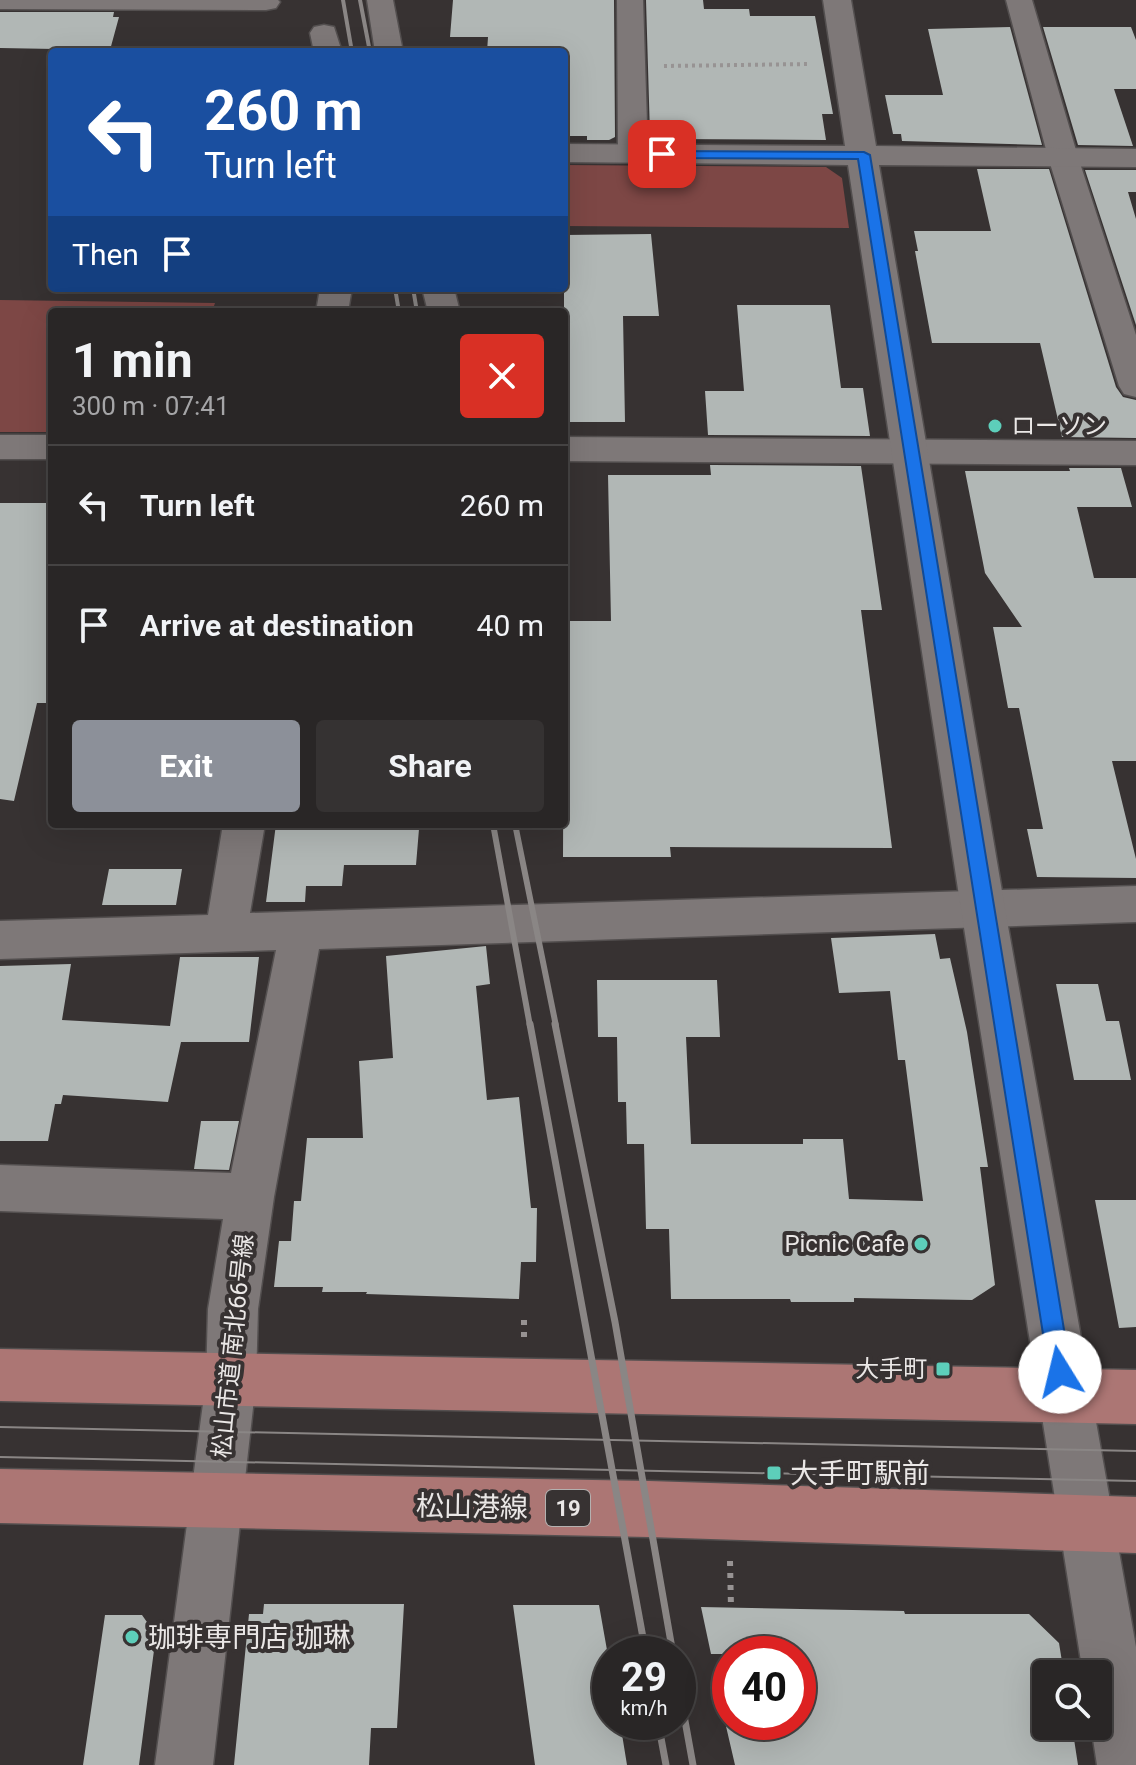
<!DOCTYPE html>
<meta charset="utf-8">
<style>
body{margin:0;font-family:Roboto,"Noto Sans JP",sans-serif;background:#353232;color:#f1f3f6;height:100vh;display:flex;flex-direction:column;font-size:30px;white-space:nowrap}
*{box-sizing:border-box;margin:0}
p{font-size:26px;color:#a5a5a7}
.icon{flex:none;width:44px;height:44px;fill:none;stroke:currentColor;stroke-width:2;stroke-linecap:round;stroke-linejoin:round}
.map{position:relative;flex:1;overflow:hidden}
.drawer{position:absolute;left:48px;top:308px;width:520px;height:520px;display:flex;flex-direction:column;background:#292626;border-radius:8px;box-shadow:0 8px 32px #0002,0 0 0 2px #454343}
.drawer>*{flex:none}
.hud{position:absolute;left:48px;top:48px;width:520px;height:244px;border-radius:8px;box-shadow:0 8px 32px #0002,0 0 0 2px #454343;background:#1a4fa0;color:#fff;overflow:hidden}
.buttons{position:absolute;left:1032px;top:1660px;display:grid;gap:16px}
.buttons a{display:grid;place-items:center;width:80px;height:80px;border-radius:8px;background:#292626;box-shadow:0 8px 32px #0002,0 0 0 2px #454343;font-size:40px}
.speed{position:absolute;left:592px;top:1636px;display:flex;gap:16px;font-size:40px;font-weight:700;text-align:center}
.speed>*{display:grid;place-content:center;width:104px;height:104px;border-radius:50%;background:#292626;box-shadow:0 8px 32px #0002,0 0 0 2px #454343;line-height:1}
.speed small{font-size:20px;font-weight:400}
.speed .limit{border:12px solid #d22;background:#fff;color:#111}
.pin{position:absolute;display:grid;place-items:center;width:68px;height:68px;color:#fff;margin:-34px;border-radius:16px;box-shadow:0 4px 12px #0006}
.me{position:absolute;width:88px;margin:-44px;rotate:351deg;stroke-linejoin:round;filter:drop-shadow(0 0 6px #0008)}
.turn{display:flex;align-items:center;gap:28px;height:168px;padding:0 24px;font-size:36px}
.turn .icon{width:104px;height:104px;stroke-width:2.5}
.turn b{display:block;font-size:56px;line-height:68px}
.then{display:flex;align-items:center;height:76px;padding:0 24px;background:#0003;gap:16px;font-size:30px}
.round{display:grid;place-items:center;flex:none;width:84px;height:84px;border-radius:8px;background:#353232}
.head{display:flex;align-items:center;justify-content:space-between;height:136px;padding:0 24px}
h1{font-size:48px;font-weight:700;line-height:60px}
.cta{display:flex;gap:16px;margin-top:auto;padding:16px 24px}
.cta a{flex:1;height:92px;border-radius:8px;background:#8c9099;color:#fff;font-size:32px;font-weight:700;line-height:92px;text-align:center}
.cta a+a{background:#353232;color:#f1f3f6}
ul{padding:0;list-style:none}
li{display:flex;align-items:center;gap:24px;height:120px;padding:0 24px;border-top:2px solid #454343}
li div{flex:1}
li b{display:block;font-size:30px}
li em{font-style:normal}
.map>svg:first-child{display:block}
</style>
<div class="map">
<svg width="1136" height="1765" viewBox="0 0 1136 1765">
<rect width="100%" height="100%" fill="#373232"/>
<path fill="#7d4745" d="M564,165L826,167L842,178L849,228L564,226Z
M0,300L215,303L212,312H52V432H0Z"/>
<path fill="#b1b7b5" d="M453,0H614L615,137L609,140H587V136H564V52H487L488,37H450Z
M646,0H703L704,9H749L750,16H815L833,114H822L826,140L668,139V135H650Z
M0,12H114L113,17H119L110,50L0,48Z
M1010,27L1042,145L902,141L901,134H893L885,95H943L928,29Z
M1043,27H1131L1136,40V89H1114L1133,146L1078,145Z
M977,169H1049L1116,387L1123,397L1136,400V438L1062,437L1040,343H932L915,251H918L914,231H991Z
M1085,170H1136V192H1128L1136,219V325Z
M651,234L659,316H623L625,422H564V235Z
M737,305H830L841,388H863L870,436L708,435L705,391H744Z
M710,465L861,466L882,610H861L892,848L670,847L671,857H563L564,621H611L608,475H711Z
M1069,468H1121L1132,507H1077L1094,578H1136V761H1112L1136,859V878L1037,877L1027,829H1043L1019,708H1008L993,627H1022L985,573L965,471H1070Z
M0,503H52V703H37L14,801L0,799Z
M276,824H409V829H419L416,865H344L342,886H306L305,902H266Z
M109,869H182L176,905H102Z
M935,934L940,959L950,958L967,1032L988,1167H980L995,1285L972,1300L854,1298V1302H791L790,1299H671L669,1229H646L644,1144H627L626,1102H618L617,1037H598L597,980H717L720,1037H686L691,1144H803V1139H843L849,1199L923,1201L905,1060H898L890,991L839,993L831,938Z
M486,946L490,984L476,986L487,1100L519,1097L531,1208H537L536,1262H521L519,1299L366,1294L367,1292H322L323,1287H274L279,1241H291L294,1201H301L307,1138H363L359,1061L393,1058L386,956Z
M180,957H259L249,1042H181L168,1102L63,1095L61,1104H55L48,1141H0V966L71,964L62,1020L170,1026Z
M1056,984H1098L1106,1021H1119L1131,1080H1074Z
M201,1121H239L229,1170L194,1169Z
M1095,1200H1136V1327L1119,1328Z
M264,1604H404L397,1728H371L369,1765H234L249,1614H263Z
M513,1605H599L610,1667V1722H620L627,1765H535Z
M701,1607L904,1611L905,1614H1029L1059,1643L1064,1674H1046V1726H1072L1078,1765H735L725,1722H798V1654H711Z
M105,1615H142L156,1635L139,1765H83Z"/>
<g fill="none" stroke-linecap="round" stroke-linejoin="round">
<g stroke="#534f4f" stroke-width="3">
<path id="minor" d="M0,0H278L280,2L276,8L266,10L0,9Z
M367,0H393L403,52H375Z
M617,0H643L648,154L643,160L633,163L623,160L618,154Z
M1006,0H1032L1078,157L1136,335V397L1124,394L1119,386L1048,157Z
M324,25L334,27L342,52H314L310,33L314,27Z
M320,288H352L348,312H316Z
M422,288H454L460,312H428Z
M0,435H52V459H0Z
M564,437L1136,441V465L564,461Z
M223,824H265L250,913L1136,886V922L319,949L274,1197L258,1309L256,1381L213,1765H155L206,1381L208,1309L223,1219L0,1211V1165L231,1173L276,950L0,959V921L208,915Z"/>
</g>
<g stroke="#534f4f" stroke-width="3">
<path id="tertiary" d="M823,0H851L876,146L1136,149V167L879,165L1005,909L1136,1647V1765H1097L1091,1726H1098V1674H1083L961,909L848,165L564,162V144L845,146Z"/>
</g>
<g stroke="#534f4f" stroke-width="3">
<path id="primary" d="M0,1349L1136,1370V1424L0,1401Z
M0,1469L649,1481L1136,1497V1553L649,1537L0,1523Z"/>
</g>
<path stroke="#979393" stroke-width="4" stroke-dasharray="3 4" stroke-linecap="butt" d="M664,66L810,64"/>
<path stroke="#979393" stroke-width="6" stroke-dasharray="5 7" stroke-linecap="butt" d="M524,1320V1338
M730,1561L731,1608"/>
<use href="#minor" fill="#7e7878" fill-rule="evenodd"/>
<use href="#tertiary" fill="#7e7878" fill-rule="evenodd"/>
<use href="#primary" fill="#ac7674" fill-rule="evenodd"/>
<path stroke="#8a8685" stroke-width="2" d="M0,1427L1136,1451
M0,1457L1136,1481"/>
<path stroke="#8a8685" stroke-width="4" d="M343,0L352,52
M360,0L370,52
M395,288L399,312
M413,288L417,312"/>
<path stroke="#8a8685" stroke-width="6" d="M493,824L530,1026
M515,824L556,1026"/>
<path stroke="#8a8685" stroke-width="7" d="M530,1024L646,1654
M555,1024L615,1322L673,1654
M678,1682L693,1765
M658,1722L666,1765"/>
</g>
<path fill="#1a73e8" stroke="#114b97" stroke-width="2" d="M658,151L864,152L870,155L1071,1372L1068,1380L1060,1383L1052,1380L1049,1372L858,159L662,158L656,154Z"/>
<g fill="#5dceba" stroke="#373232" stroke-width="3">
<circle cx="995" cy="426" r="8"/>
<circle cx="921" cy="1244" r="8"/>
<rect x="935" y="1361" width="16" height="16" rx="4"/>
<rect x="766" y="1465" width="16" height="16" rx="4"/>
<circle cx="132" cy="1637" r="8"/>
</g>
<g text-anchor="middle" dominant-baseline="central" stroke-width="8" stroke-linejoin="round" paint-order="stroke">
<rect fill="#373232" stroke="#b4b1b0" stroke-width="2" x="546" y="1490" width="44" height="36" rx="6"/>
<g font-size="22" font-weight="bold" fill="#eae7e6">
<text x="568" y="1508">19</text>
</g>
<g font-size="24" fill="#eae7e6" stroke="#373232" text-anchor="end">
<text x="1011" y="426" text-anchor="start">ローソン</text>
<text x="905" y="1244">Picnic Cafe</text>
<text x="927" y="1369">大手町</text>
</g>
<g font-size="24" fill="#eae7e6" stroke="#373232">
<text transform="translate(233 1346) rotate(-84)">松山市道 南北66号線</text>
</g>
<g font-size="28" fill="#eae7e6" stroke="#373232" text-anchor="start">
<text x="790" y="1473">大手町駅前</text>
<text x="148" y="1637">珈琲専門店 珈琳</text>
</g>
<g font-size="28" fill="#eae7e6" stroke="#373232">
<text transform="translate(472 1507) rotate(1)">松山港線</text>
</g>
</g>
</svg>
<div class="buttons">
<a><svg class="icon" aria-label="search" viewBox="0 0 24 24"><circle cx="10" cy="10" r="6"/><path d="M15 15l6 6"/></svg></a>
</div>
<div class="speed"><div>29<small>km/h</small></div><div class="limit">40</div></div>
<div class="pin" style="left:662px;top:154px;background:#d93025"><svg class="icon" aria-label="arrive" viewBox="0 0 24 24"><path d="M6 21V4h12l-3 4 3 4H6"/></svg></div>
<svg class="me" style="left:1060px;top:1372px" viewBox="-20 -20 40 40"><circle r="19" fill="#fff"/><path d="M0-13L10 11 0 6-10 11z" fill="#1a73e8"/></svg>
<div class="hud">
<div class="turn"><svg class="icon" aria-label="left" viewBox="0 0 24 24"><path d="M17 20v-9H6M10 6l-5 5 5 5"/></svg><div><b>260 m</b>Turn left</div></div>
<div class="then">Then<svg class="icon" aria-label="arrive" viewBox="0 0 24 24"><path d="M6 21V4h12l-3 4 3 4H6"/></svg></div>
</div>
<section class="drawer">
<div class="head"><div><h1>1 min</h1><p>300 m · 07:41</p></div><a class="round" style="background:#d93025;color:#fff"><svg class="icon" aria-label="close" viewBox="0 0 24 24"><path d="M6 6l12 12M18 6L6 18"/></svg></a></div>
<ul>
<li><svg class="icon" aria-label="left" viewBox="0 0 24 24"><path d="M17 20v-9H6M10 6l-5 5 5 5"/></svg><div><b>Turn left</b></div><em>260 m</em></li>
<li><svg class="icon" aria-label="arrive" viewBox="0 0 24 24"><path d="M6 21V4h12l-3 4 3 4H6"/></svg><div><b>Arrive at destination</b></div><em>40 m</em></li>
</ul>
<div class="cta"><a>Exit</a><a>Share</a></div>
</section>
</div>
